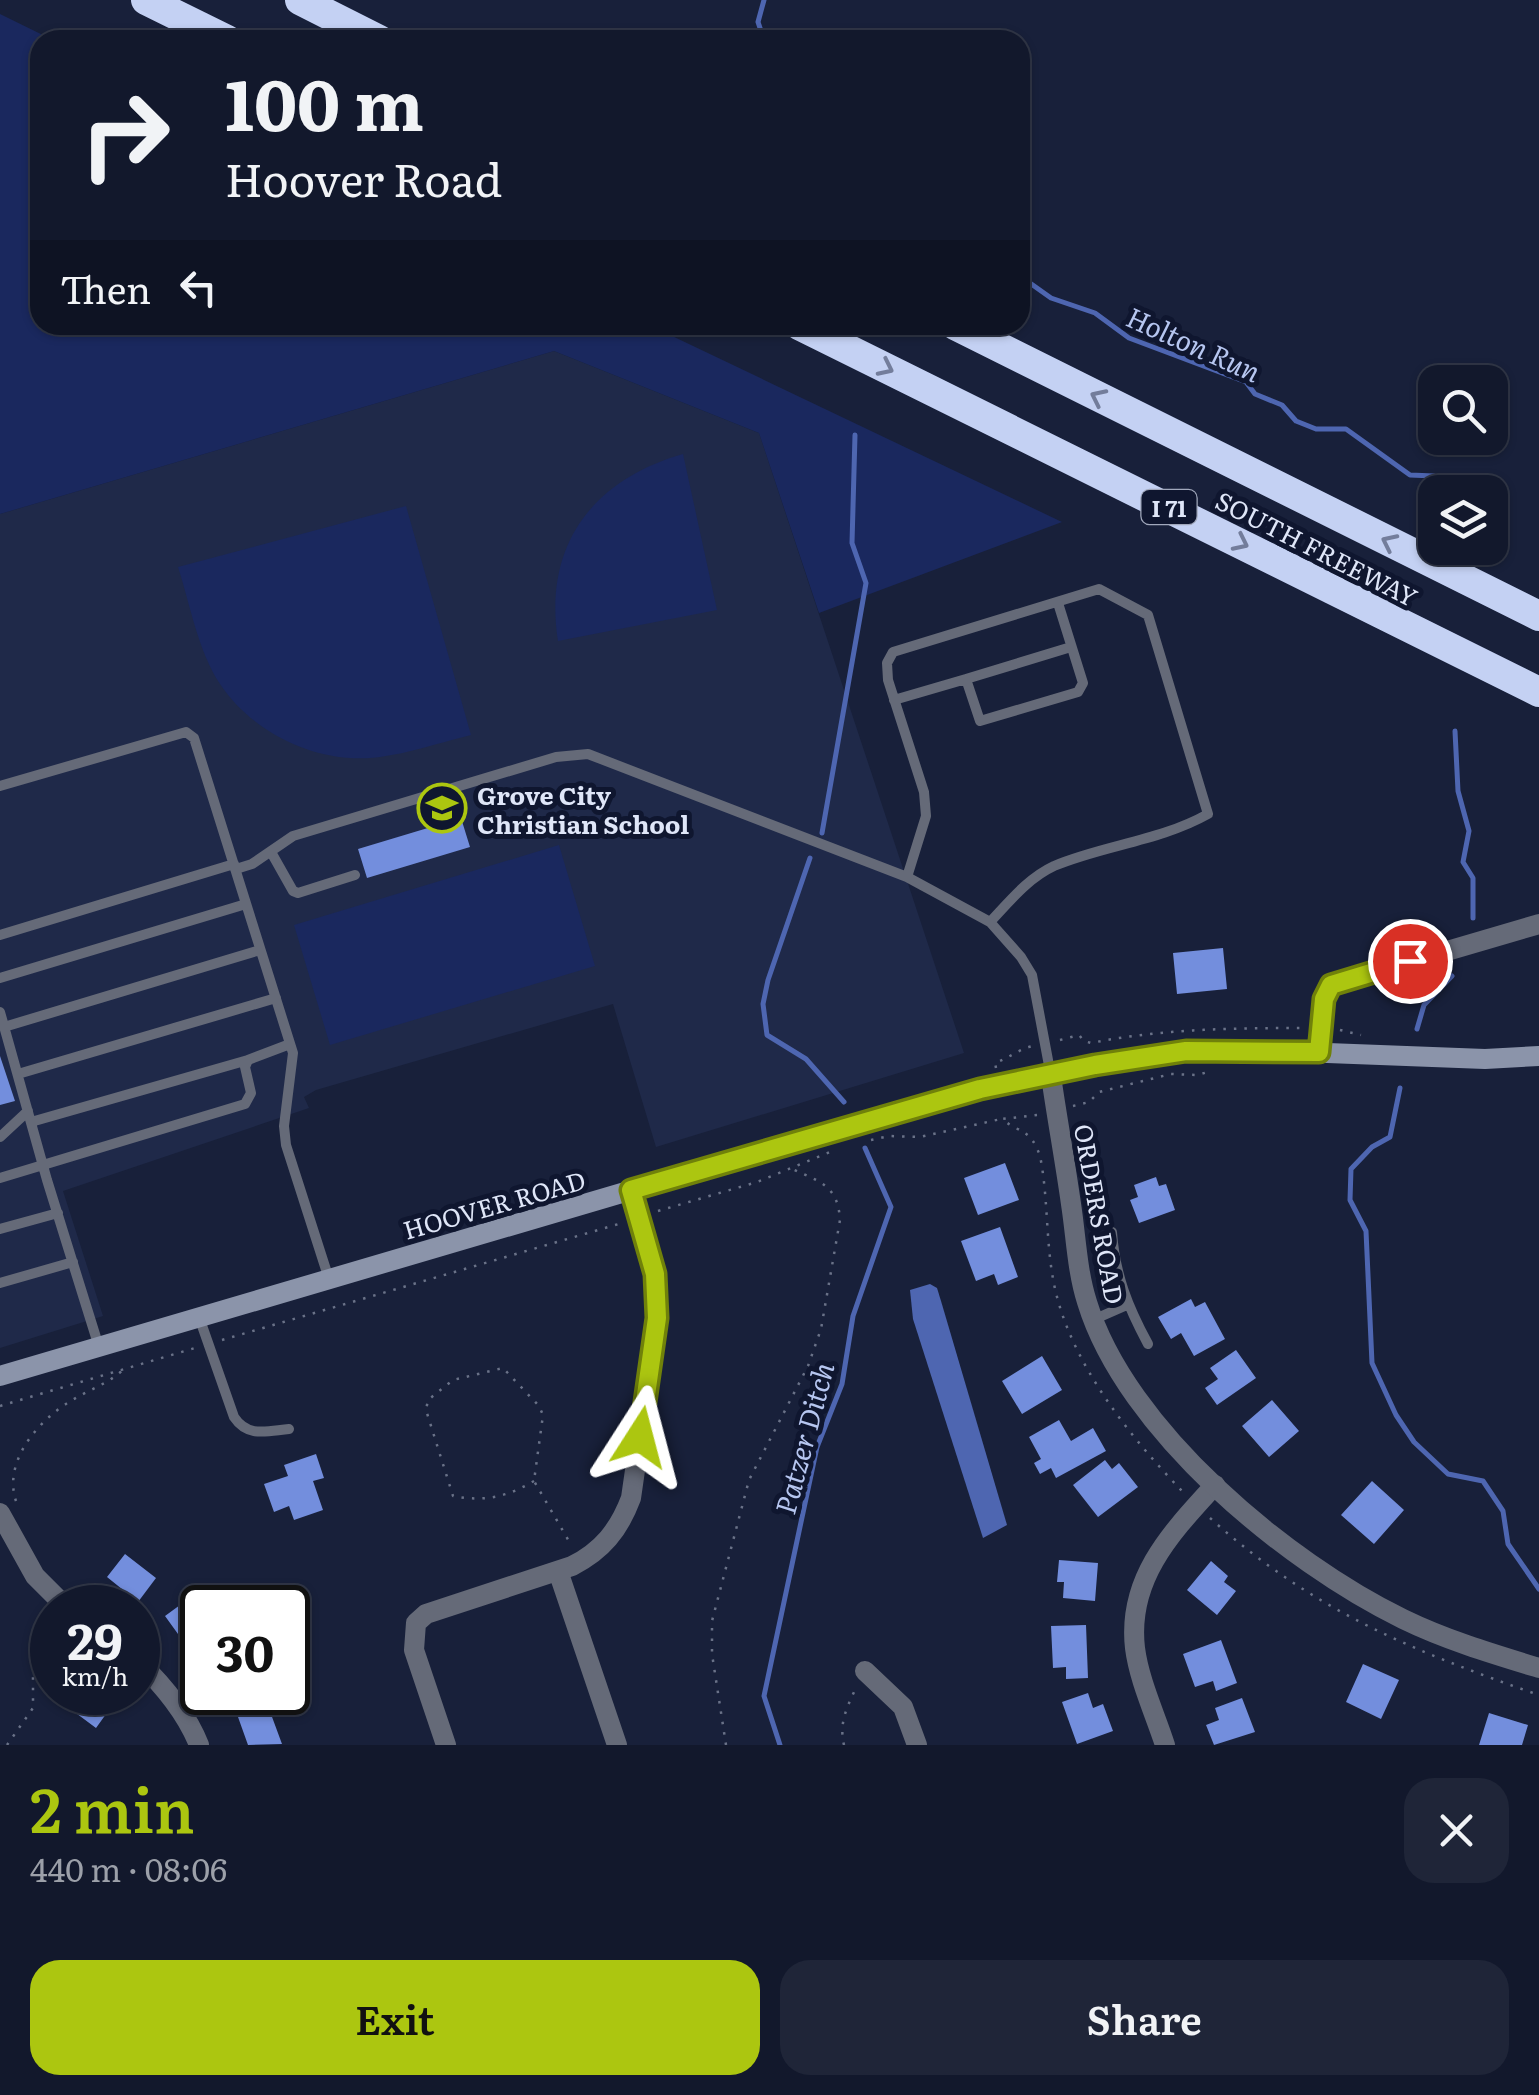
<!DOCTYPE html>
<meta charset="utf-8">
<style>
body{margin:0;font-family:Literata,serif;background:#1f2538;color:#f1f3f6;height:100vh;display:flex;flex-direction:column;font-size:38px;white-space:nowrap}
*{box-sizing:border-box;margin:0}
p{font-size:32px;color:#9ca0a9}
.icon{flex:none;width:55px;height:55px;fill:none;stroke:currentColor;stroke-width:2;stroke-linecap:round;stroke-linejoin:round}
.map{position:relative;height:1745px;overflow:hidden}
.details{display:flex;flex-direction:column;background:#12182c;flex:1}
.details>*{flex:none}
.top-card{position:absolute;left:30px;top:30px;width:1000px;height:305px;border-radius:30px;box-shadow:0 2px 8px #0004,0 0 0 2px #313748;background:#12182c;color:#f1f3f6;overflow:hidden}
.controls{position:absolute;left:1418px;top:365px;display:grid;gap:20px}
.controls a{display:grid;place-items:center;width:90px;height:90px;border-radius:20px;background:#12182c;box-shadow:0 2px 8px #0004,0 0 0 2px #313748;font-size:50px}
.speed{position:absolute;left:30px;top:1585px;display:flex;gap:20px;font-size:50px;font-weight:700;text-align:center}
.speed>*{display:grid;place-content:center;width:130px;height:130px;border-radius:50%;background:#12182c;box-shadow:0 2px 8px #0004,0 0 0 2px #313748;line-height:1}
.speed small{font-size:25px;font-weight:400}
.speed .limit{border:5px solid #111;border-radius:15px;background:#fff;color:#111}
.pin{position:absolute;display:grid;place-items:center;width:85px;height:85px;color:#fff;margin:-42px;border:5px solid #fff;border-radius:50%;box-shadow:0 2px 10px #0007}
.me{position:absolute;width:110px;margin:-55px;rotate:9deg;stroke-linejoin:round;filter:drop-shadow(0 0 8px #0008)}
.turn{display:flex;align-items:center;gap:35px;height:210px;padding:0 30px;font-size:45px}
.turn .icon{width:130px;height:130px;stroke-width:2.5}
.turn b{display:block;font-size:70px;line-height:85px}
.then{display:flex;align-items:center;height:95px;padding:0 30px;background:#0003;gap:20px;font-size:38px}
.round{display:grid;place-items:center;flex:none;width:105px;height:105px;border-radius:30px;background:#1f2538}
.head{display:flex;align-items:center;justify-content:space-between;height:170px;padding:0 30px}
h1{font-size:60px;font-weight:600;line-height:75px;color:#acc610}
.primary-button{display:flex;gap:20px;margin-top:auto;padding:20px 30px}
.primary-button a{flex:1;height:115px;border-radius:30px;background:#acc610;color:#111;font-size:40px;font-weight:600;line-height:115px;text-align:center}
.primary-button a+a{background:#1f2538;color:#f1f3f6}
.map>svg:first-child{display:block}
</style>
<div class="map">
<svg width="1539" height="1745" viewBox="0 0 1539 1745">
<rect width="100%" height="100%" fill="#18203a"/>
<path fill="#1f2949" d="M554,351L759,433L964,1053L656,1147L613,1004L316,1090L304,1097L309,1108L63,1191L103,1316L0,1348V514Z"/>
<path fill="#1a285e" d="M0,14L53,40H40V325H649L1062,522L819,613L759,433L554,351L0,514Z
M683,454L717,610L558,641C543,546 592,480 683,454Z
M406,506L471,735C433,744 389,761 350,758C299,755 248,726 220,684C198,651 190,604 178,567Z
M559,845L595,966L330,1045L294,925Z"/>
<path fill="#4e66b1" d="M930,1284L937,1288L941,1301L1007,1525L983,1538L913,1319L910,1290Z"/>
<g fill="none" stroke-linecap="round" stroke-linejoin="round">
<path stroke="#4e66b1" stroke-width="5" d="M764,40L758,22L764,0
M1020,276L1051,298L1095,313L1129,338L1246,382L1255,394L1282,405L1296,421L1316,429H1346L1410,475L1434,476L1455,492
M1455,731L1458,791L1469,831L1463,862L1473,878V918
M822,833L866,583L852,543L855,435
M810,858L768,980L763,1004L767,1035L806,1059L844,1102
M1417,1029L1424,1005L1452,976
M1400,1088L1390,1137L1372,1147L1351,1169L1350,1200L1366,1231L1372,1363L1396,1415L1414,1442L1448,1474L1483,1481L1503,1511L1508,1544L1539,1589
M780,1745L764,1696L817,1447L842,1384L853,1316L891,1207L865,1148"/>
</g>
<path fill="#738edd" d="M461,818L470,847L367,878L358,849Z
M1223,948L1227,989L1177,994L1173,953Z
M0,1056L15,1101L0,1105Z
M1005,1163L1019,1200L978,1215L964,1178Z
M1156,1177L1159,1186L1166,1184L1175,1210L1139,1223L1130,1200L1138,1197L1134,1185Z
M1000,1227L1018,1277L998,1285L994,1274L976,1281L961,1241Z
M1191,1299L1195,1307L1205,1302L1225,1339L1194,1356L1181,1333L1171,1339L1158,1317Z
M1236,1350L1256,1378L1217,1405L1205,1388L1218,1379L1210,1368Z
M1042,1356L1062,1390L1022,1414L1002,1381Z
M1272,1400L1299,1431L1269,1457L1242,1426Z
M1059,1420L1071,1441L1093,1428L1106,1451L1056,1478L1051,1468L1040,1474L1034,1463L1041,1459L1029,1437Z
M316,1454L324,1478L313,1481L323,1510L294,1520L289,1506L274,1512L264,1484L288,1476L284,1465Z
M1105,1460L1112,1469L1119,1463L1138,1487L1098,1517L1073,1485Z
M1372,1481L1404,1510L1374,1544L1341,1515Z
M125,1554L156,1578L138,1602L107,1577Z
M1059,1560L1098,1563L1095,1601L1063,1598L1064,1582H1057Z
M1211,1561L1228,1576L1224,1582L1236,1591L1217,1615L1187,1590Z
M191,1597L202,1614L200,1628L202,1644L191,1652L165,1616Z
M1086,1625L1088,1678L1066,1679V1667L1053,1668L1051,1626Z
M1221,1640L1237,1683L1216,1691L1213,1681L1195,1687L1183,1654Z
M1363,1664L1399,1680L1381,1719L1346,1702Z
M68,1692H99L114,1703L96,1728L61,1702Z
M1088,1693L1093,1708L1103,1704L1113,1731L1077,1744L1062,1702Z
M1242,1698L1255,1732L1214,1745L1206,1725L1219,1720L1215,1708Z
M268,1706L282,1744L248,1745L238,1717Z
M1489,1713L1528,1725L1522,1745H1479Z"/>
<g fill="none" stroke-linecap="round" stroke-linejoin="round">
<path stroke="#6a7288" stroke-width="2.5" stroke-dasharray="2.5 8" stroke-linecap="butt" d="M1340,1030L1361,1035
M1060,1040L1079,1035L1084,1041L1091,1043C1161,1029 1231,1028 1302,1028
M996,1068L995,1063C1009,1058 1019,1049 1033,1046
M1073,1106L1089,1102L1099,1092L1171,1074L1197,1075L1208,1072
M1037,1115L1002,1119C1022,1135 1030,1128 1040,1156C1049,1200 1045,1248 1056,1293C1074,1367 1131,1438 1183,1492
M871,1140L889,1136L920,1137L1001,1119
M658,1211L757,1182L830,1152
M222,1340L622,1223
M0,1406L195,1348
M534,1481C507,1497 484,1502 453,1496L426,1410L428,1400L453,1380L503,1368L539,1406L543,1415L534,1481L570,1543
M16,1501C3,1462 37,1422 69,1402C88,1390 108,1384 124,1369
M1210,1518C1312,1610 1412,1651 1539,1695
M7,1745L33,1708V1655L49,1651L51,1617
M726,1745L712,1654V1621L749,1480L808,1366L821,1329L840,1220C838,1186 821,1182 792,1169
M844,1745C839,1724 846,1709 855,1690"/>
<path stroke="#656a78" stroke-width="10" d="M966,679L1071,647
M894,700L966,679L980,721L1078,692L1083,683L1058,603
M0,786L186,732L194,738L293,1053L284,1126L286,1145L329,1279
M271,852L293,891L298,893L355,875
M236,869L252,864L293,836L556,757L588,754L907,877L990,922L1021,957L1032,975L1051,1076
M907,877L926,816L924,792L888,680L887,663L893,652L1099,589L1148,615L1208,814C1160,841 1104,845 1054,866C1028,878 1009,902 990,922
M0,935L234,864
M0,978L246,904
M0,1012L47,1180L99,1347
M4,1027L260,950
M18,1074L276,998
M31,1122L248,1060
M0,1137L28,1111
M0,1178L245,1104L251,1093L245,1067L248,1060L290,1044
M0,1229L58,1213
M1112,1232C1115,1275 1128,1307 1148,1344
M0,1283L73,1262
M199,1317L234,1417C248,1438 267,1431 289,1429
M1095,1319L1127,1305"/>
<path stroke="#656a78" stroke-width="20" d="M1319,1052L1324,999L1331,985L1539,924
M0,1513L35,1576L67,1608
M558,1571L617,1745
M138,1661C163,1685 186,1712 199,1745
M865,1671L903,1707L917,1745
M446,1745L414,1650L416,1623L426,1614L572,1566C602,1551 619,1530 631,1498L657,1318L655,1274L631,1190
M1165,1745C1155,1714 1139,1680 1135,1648C1127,1578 1172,1532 1215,1485"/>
<path stroke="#656a78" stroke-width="20" d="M1051,1076C1057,1118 1065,1161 1071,1204C1076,1236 1077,1271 1087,1302C1126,1430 1286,1562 1403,1619C1446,1640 1493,1654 1539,1668"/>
<path stroke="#8b94aa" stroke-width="20" d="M0,1376L873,1119L980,1089L1163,1053L1275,1051L1485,1059L1539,1056"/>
<path stroke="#c4d1f3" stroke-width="30" d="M146,0L227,40
M300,0L379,40
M799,325L1539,692
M955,325L1539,616"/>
</g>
<defs><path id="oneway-chevron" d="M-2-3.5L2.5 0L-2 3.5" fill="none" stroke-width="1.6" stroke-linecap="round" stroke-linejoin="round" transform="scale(2.5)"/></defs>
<g stroke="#737d9b">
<use href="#oneway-chevron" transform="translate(886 368) rotate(26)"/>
<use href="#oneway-chevron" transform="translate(1098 397) rotate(-154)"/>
<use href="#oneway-chevron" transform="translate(1389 542) rotate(-154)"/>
<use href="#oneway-chevron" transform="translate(1241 543) rotate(26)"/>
</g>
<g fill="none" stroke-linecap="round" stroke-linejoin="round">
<g stroke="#70810a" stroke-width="25">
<path id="route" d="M640,1437L657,1318L655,1274L631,1190L980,1089L1095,1065L1186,1051L1319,1052L1324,999L1331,985L1410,961"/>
</g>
<use href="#route" stroke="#acc610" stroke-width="18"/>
</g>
<defs>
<g id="school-ring" transform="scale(2.5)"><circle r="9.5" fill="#0f162f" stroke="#acc610" stroke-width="1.5"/><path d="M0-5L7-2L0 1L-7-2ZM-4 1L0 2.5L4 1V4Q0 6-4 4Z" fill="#acc610"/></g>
</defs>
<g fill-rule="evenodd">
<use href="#school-ring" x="442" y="808"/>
</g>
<g text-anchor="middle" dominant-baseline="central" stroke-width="10" stroke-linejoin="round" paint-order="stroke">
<rect fill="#0f162f" stroke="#a1a8bc" stroke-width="2.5" x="1141.5" y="490" width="55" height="34" rx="8"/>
<g font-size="22" font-weight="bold" fill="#dfe6f8">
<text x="1169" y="507">I 71</text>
</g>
<g font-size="25" fill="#dfe6f8" stroke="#0f162f">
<text transform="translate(1317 548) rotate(27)">SOUTH FREEWAY</text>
<text transform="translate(494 1204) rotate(-16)">HOOVER ROAD</text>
<text transform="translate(1100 1214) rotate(80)">ORDERS ROAD</text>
</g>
<g font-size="25" font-weight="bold" fill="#dfe6f8" stroke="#0f162f" text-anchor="start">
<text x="477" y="794">Grove City<tspan x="477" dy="29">Christian School</tspan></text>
</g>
<g font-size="28" font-style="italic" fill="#b6c6f0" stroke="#0f162f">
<text transform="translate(1194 343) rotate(24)">Holton Run</text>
<text transform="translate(803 1438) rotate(-75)">Patzer Ditch</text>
</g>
</g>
</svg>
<div class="controls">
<a><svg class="icon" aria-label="search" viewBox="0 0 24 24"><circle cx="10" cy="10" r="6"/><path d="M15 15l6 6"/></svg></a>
<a><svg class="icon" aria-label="layers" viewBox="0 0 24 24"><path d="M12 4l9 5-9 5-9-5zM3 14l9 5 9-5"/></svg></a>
</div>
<div class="speed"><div>29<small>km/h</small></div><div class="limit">30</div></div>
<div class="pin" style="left:1410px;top:961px;background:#d93025"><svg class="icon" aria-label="arrive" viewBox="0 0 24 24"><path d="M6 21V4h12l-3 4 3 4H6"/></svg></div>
<svg class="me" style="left:640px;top:1437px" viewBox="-20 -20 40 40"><path d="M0-17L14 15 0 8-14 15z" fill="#acc610" stroke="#fff" stroke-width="4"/></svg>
<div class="top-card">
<div class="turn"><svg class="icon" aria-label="right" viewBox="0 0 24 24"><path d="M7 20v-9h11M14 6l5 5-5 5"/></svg><div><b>100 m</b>Hoover Road</div></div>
<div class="then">Then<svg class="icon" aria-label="left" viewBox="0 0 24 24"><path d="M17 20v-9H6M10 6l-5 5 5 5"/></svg></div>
</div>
</div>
<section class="details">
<div class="head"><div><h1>2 min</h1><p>440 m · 08:06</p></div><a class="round"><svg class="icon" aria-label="close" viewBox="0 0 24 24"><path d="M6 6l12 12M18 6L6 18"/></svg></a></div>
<div class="primary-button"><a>Exit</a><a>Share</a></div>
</section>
